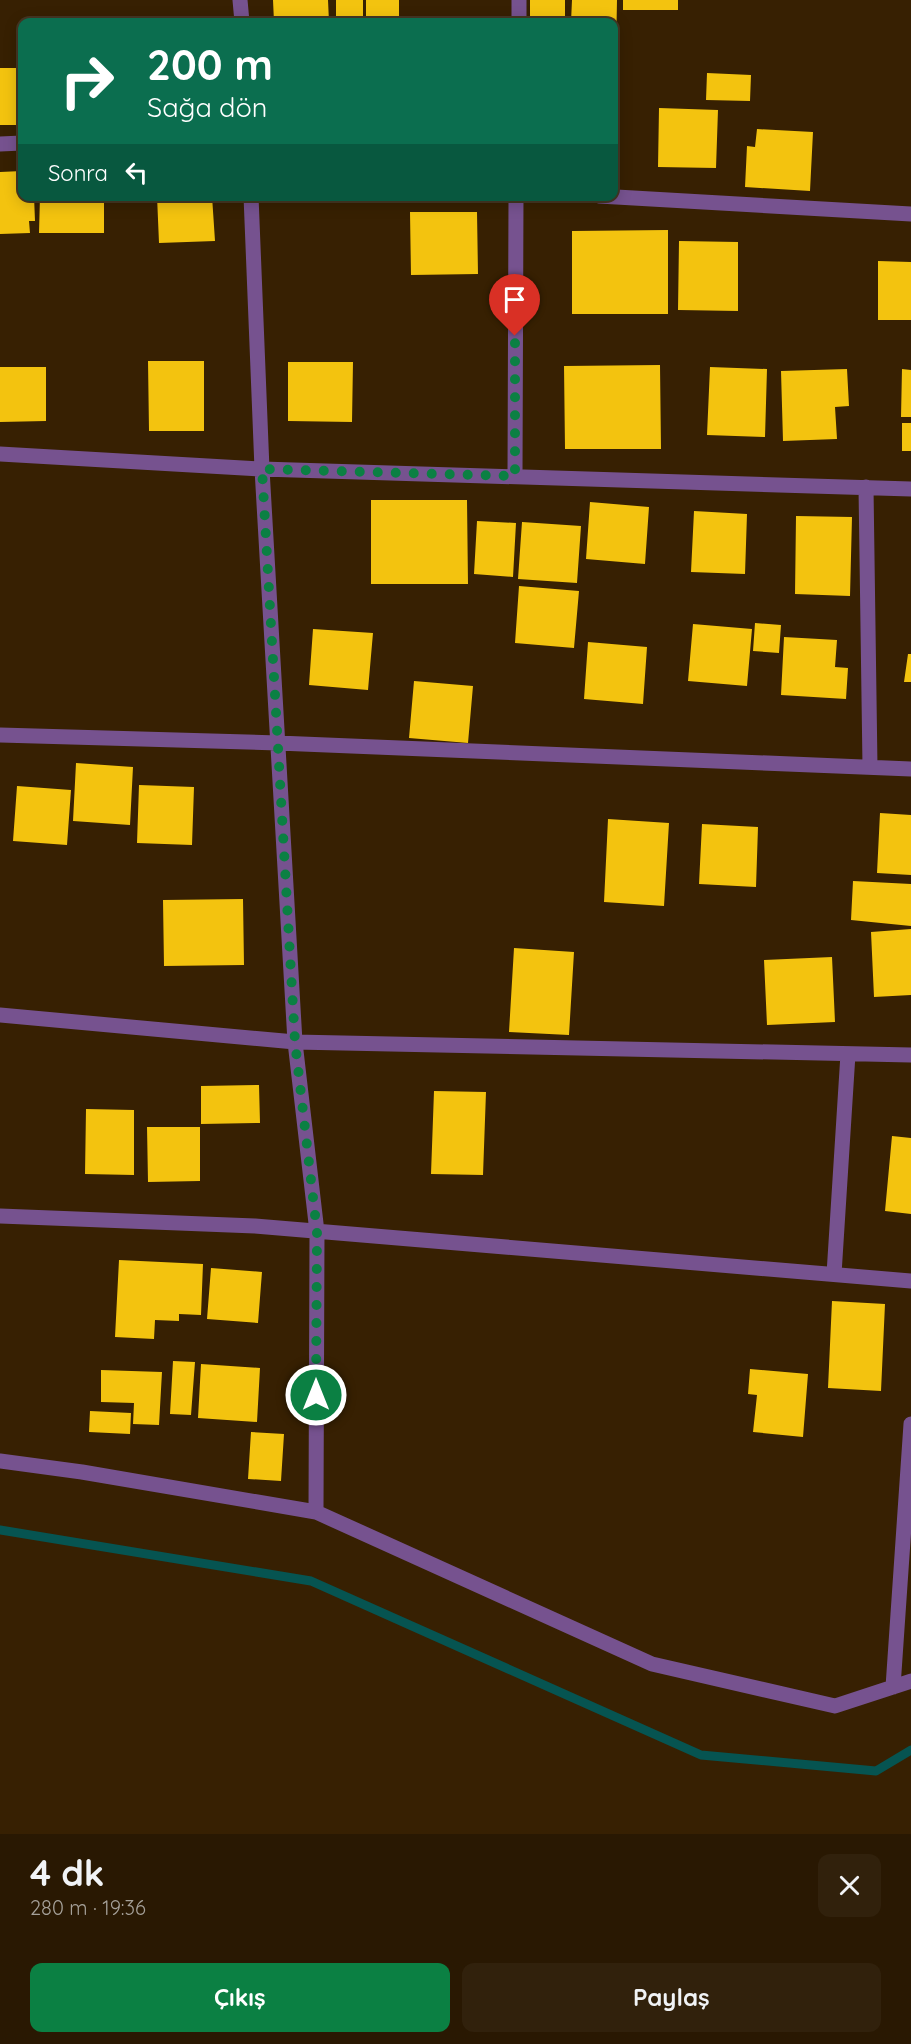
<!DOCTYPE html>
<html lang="tr">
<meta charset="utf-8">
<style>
body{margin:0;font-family:Quicksand,sans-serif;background:#31210c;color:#f1f3f6;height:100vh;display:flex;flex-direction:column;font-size:22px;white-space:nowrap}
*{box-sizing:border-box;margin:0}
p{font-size:20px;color:#a5a099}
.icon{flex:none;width:33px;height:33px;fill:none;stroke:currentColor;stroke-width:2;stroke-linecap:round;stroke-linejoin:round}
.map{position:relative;height:1834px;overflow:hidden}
.panel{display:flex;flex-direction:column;background:#291802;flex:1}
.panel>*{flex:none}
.banner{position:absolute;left:18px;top:18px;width:600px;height:183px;border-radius:12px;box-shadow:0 3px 15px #0003,0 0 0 2px #453724;background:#0b6e4f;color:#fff;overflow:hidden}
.pin{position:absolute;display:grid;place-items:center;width:51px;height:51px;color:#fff;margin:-62px -26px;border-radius:50% 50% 50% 0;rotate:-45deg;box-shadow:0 0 6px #0007}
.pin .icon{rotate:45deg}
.me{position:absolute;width:66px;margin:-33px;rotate:0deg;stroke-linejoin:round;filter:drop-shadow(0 0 4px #0008)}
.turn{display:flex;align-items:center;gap:21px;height:126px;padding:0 30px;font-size:27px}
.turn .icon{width:78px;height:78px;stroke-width:2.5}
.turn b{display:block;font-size:42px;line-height:51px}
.then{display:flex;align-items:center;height:57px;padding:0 30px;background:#0003;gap:12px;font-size:22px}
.round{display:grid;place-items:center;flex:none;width:63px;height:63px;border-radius:12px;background:#31210c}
.overview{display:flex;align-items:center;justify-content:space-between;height:102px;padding:0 30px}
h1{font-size:36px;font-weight:700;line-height:45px}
.button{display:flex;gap:12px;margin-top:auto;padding:12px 30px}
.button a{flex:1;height:69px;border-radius:12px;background:#0b8043;color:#fff;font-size:24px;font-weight:700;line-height:69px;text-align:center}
.button a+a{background:#31210c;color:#f1f3f6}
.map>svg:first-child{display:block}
</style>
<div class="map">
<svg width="911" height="1834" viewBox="0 0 911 1834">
<rect width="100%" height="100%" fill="#372002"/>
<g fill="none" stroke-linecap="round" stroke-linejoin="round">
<path stroke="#065451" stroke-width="9" d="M0,1530L311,1581L701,1755L876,1771L911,1750"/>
</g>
<path fill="#f3c30f" d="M273,0H328L329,22H274Z
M336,0H363V22H336Z
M366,0H399V22H366Z
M530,0H565V18L530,17Z
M572,0H617L616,53H614V22H571Z
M623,0H678V10H623Z
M0,68H22V125H0Z
M707,73L751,75L750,101L706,100Z
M659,108L718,110L716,168L658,167Z
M614,122H617V182H614Z
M757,129L813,132L810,191L745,187L747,146L755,147Z
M22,171V196H34L35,221H29L30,233L0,234V172Z
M40,196H104V233H39Z
M157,196H212L215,241L159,243Z
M410,212H477L478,274L411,275Z
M668,230V314H572V231Z
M679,241L738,242V311L678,310Z
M878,261L911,262V320H878Z
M148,361H204V431H149Z
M288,362H353L352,422L288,421Z
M660,365L661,449H565L564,366Z
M0,367H46V421L0,422Z
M710,367L767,369L765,437L707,435Z
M847,369L849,406L835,407L837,439L783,441L781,371Z
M902,369L911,370V417H901Z
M902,423H911V451H902Z
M371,500H467L468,584H371Z
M590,502L649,507L645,564L586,559Z
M694,511L747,514L745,574L691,572Z
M796,516L852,517L850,596L795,594Z
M477,521L516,523L513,577L474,574Z
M522,522L581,526L577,583L518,579Z
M519,586L579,591L574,648L515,643Z
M755,623L781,625L779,653L753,651Z
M693,624L752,629L747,686L688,681Z
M313,629L373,633L368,690L309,685Z
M784,637L837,640L835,667L848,668L846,699L781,695Z
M588,642L647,647L643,704L584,699Z
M908,654H911V682H904Z
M414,681L473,686L468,743L409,738Z
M76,763L133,767L130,825L73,821Z
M139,785L194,787L192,845L137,843Z
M17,786L71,790L67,845L13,841Z
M880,813L911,815V875L877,873Z
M608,819L669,823L664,906L604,902Z
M702,824L758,827L756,887L699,884Z
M853,881L911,884V926L851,920Z
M243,899L244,965L164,966L163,900Z
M911,929V995L874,997L871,932Z
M514,948L574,952L569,1035L509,1032Z
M832,957L835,1022L767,1025L764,960Z
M259,1085L260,1123L201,1124V1086Z
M434,1091L486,1092L483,1175L431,1174Z
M86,1109L134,1110V1175L85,1174Z
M147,1127H200V1181L148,1182Z
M892,1136L911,1138V1214L885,1211Z
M119,1260L203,1264L201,1315L179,1314V1321L155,1320L154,1339L115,1337Z
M211,1268L262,1272L258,1323L207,1319Z
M832,1301L885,1304L881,1391L828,1388Z
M173,1361L195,1362L191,1415L170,1414Z
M201,1364L260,1368L257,1422L198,1418Z
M750,1369L808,1374L803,1437L753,1432L757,1395L748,1394Z
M101,1370L162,1372L159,1425L133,1424L134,1403L101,1402Z
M90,1411L131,1413L130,1434L89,1432Z
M251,1432L284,1434L281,1481L248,1479Z"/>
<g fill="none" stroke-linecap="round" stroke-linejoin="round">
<path stroke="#76528f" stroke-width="15" d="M240,0L242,22
M519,22V0
M0,144L22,143
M251,196L262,469L295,1042L317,1232L316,1512
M599,196L911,214
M0,454L262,469L911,489
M515,476L516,196
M866,487L870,767
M0,735L278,743L911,769
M0,1015L295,1042L911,1055
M0,1216L255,1226L911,1281
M834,1274L848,1054
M0,1461L82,1472L316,1512L652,1664L835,1706L911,1681
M893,1687L911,1424"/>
</g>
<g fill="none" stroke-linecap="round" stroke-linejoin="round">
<path stroke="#0b8043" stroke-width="10" stroke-dasharray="0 18" d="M316,1395L317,1232L295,1042L262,469L515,476V336"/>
</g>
</svg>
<div class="pin" style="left:515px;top:336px;background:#d93025"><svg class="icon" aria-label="arrive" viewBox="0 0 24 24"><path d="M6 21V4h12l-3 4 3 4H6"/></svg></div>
<svg class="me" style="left:316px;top:1395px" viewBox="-20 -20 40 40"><circle r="17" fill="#0b8043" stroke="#fff" stroke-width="3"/><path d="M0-11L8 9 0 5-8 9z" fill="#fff"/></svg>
<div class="banner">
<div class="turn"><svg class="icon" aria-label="right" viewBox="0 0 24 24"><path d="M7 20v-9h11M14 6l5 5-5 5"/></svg><div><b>200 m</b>Sağa dön</div></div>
<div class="then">Sonra<svg class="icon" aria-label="left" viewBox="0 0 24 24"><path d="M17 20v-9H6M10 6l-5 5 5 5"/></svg></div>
</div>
</div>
<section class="panel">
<div class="overview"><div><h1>4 dk</h1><p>280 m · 19:36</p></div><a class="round"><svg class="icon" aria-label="close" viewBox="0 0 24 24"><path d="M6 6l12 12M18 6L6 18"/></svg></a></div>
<div class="button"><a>Çıkış</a><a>Paylaş</a></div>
</section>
